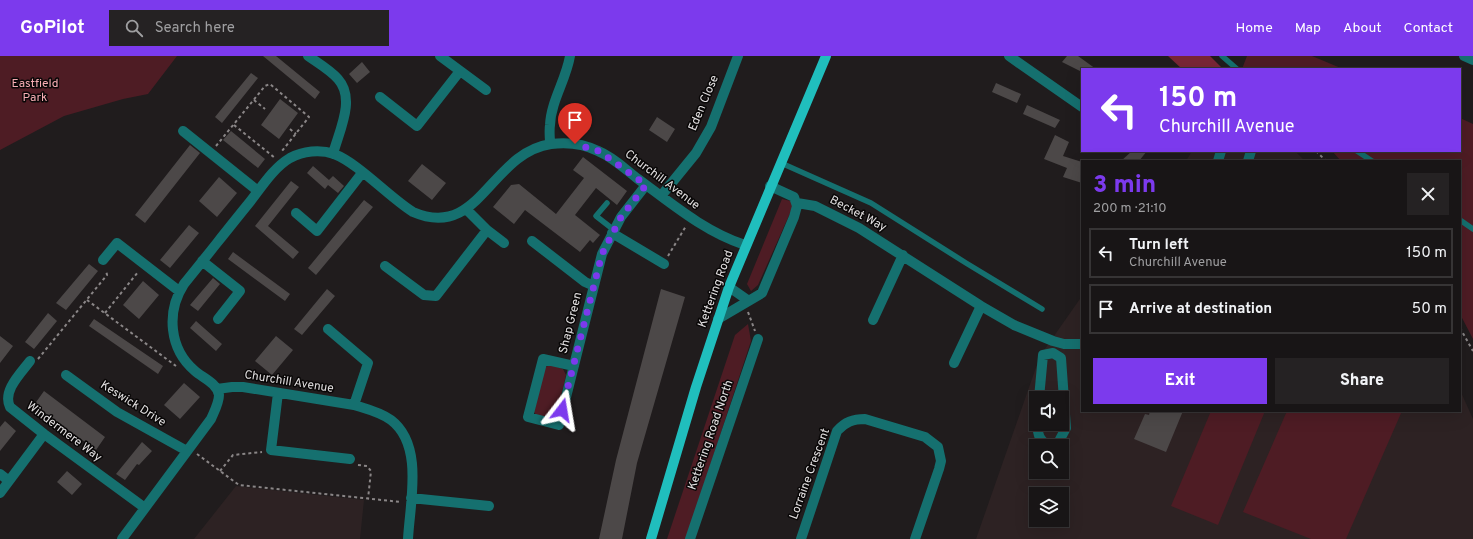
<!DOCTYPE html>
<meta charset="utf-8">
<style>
body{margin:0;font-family:Overpass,sans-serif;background:#252223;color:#f1f3f6;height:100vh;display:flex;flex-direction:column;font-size:15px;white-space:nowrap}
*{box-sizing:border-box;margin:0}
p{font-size:13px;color:#9f9fa1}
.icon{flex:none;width:22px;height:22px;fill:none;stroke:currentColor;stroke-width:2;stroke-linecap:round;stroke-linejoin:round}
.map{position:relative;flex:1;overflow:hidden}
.panel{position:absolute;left:1081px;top:104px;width:380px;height:252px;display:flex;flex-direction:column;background:#181516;border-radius:0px;box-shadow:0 4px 16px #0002,0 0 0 1px #363435}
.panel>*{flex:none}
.hud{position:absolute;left:1081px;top:12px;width:380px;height:84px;border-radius:0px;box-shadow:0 4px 16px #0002,0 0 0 1px #363435;background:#7c3aed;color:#fff;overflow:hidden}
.controls{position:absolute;left:1029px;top:335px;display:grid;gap:8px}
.controls a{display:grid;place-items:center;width:40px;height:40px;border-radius:0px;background:#181516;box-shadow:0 4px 16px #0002,0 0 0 1px #363435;font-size:20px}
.pin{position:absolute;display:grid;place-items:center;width:34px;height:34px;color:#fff;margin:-41px -17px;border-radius:50% 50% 50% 0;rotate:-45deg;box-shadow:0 0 4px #0007}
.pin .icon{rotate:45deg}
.me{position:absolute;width:44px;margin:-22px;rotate:14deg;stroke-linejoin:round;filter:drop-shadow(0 0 3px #0008)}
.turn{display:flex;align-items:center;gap:14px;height:84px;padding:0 12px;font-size:18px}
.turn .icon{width:52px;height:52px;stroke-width:2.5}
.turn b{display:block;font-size:28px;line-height:34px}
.round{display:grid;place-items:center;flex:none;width:42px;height:42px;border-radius:0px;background:#252223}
.headline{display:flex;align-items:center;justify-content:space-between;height:68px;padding:0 12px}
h1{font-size:24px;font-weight:800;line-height:30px;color:#7c3aed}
.primary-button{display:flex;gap:8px;margin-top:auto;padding:8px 12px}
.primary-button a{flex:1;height:46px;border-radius:0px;background:#7c3aed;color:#fff;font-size:16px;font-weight:800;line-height:46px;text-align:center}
.primary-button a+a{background:#252223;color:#f1f3f6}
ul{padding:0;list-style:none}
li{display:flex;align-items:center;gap:12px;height:50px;margin:0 8px 6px;padding:0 4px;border:2px solid #363435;border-radius:0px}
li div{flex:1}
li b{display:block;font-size:15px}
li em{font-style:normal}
header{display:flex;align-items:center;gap:24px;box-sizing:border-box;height:56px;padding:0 20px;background:#7c3aed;color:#fff}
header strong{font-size:19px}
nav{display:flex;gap:22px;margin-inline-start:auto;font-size:14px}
.search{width:280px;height:36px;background:#252223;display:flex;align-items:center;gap:10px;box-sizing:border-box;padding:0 14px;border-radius:0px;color:#9f9fa1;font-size:15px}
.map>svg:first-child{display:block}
</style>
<header>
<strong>GoPilot</strong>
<div class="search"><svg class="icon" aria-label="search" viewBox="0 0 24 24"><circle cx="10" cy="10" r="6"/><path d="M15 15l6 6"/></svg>Search here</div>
<nav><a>Home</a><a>Map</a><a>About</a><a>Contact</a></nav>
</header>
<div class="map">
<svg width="1473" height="483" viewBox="0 0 1473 483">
<rect width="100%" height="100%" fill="#201c1d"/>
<path fill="#2d2223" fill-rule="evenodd" d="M1192,95H1295L1305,105H1186Z
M1082,240V355H1460V334L1473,363V483H976L1040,300ZM1036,342H1062V368H1036ZM1036,390H1062V416H1036ZM1036,438H1062V464H1036Z
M236,430L364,444L360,483H194Z"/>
<path fill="#4e1c24" d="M0,0H177L148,38L123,43L64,60L0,94Z
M1247,0H1312L1343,13H1242Z
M1460,62L1473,68V283L1460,258V105H1341L1332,95H1460Z
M782,143L795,146L758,229L751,235L747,228Z
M748,268L751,285L686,483H667L735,279Z
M552,309L563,313L566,319L557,358L551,363L537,360L534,356L545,311Z
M1211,355H1265L1218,469L1171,450Z
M1287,355H1402L1346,483H1311L1243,456Z"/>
<path fill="#792636" d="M1168,0H1210L1223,13H1182Z"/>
<path fill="#4c4848" d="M263,0H276L320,36L315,43Z
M1067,0H1078L1096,13H1082V16L1062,6Z
M362,6L370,16L357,27L349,18Z
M251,17L258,22L222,67L215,61Z
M996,27L1021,38L1017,47L992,36Z
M280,43L298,57L279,83L261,69Z
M1027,49L1060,64L1055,72L1023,58Z
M657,61L675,73L667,86L649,74Z
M231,75L265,103L258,112L223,84Z
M1055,79L1069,86L1063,100L1082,106V127L1063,121L1067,112L1044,103Z
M190,89L200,97L145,167L135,159Z
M1132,95H1147L1139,105H1121Z
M583,101L627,135L617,149L596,132L575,159L600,179L593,187L590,184L580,196L525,154L514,168L493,151L511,129L519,128L556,158L584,122L573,114Z
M422,108L446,127L432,144L408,125Z
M313,110L329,124L333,120L344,130L338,137L328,129L325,133L307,117Z
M219,121L237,137L217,161L199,145Z
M291,125L299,131L268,170L299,196L293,203L255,170Z
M364,144L373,151L316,219L308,212Z
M189,169L199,177L170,212L160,204Z
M233,196L290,238L285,245L228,203Z
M89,208L98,215L66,254L56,247Z
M213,222L220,228L198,255L190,249Z
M143,225L159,239L139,263L123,249Z
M327,233L335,240L302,279L294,273Z
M661,233L685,241L637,407L622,483H599L616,404Z
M48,257L57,265L34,293L25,286Z
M94,263L163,310L158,318L89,270Z
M196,265L222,288L216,295L190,272Z
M0,280L13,290L0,307Z
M276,280L293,294L272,319L255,305Z
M184,327L200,341L180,363L164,349Z
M44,335L105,381L96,394L34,349Z
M1150,355H1183L1166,396L1134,383L1145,358L1149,359Z
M5,365L16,375L0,395V371Z
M142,386L152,395L139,409L137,408L125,424L116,418Z
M67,415L82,428L72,439L57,426Z"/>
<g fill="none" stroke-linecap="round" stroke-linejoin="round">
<path stroke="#8a8687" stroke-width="2" stroke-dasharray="3 3" stroke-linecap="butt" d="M254,44L265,53
M234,69L275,102
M290,73L296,78
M216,90L265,30L270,28L309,61L282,95
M1316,95L1326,105
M668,200L686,170
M87,244L176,310
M748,256L755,275
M105,257L138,216
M1460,272L1473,295
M38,303L107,219L106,214
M197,398L239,429L401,446
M358,409L367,410L371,415L368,443
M220,415L233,399L262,396"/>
<path stroke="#15706f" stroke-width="5.5" d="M1222,0L1237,13
M1357,95L1372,105
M781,107L871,147L966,207L1042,253
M607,147L596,160L614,174
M1460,164L1473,173"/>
<path stroke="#15706f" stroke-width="10" d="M308,0C318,7 330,14 338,23C356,43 339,75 333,98
M440,0L486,34
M1009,0L1082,51
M1464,0L1473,4
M380,41L417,70L460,15
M183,75L258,135
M550,88C550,82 549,75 550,69C551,45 566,24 570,0
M1218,105L1221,95
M1248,105L1251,95
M661,140L696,97L711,71L738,0
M797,147L815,150L859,172L981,250L1014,269L1053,285L1064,288H1082
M467,154L487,174L504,187
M296,157L317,175L362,117
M612,177L664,208
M532,185L585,226L594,230
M103,204L117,187L179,235
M202,205L240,235L218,263
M385,210L424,239L436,240L487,174
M729,231L749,245
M718,263L762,237L794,161L797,150L794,141L770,130
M873,264L903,199
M328,273L368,307L354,349
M30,305C21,317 2,335 10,351L44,378L145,452
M954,307L981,250
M574,310L543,303L528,361L559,369L602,198L621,161L646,129
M66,319L117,356L187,395
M217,333L232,331H243L354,349C367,353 380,356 391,364C424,389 410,446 408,483
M278,337L271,394L350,403
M1037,368C1038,379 1039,385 1050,390L1058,387L1066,372L1061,302L1053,297L1043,299L1039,342
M0,418L9,425
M0,437L44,378
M411,442L489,450
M122,483L211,363C214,356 219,347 219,339C217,327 203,322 195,315C169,293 166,256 184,228C206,201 227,174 249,147C261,132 273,112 290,102C303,95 320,93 334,98C358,107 389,141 413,156C480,185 490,97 551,88C567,86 584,88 598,95C613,101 625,113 638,123C672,148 705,176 745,189
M690,483L758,283
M801,483L837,375C845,366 853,363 865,363L925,381L938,391L941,405L939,413L915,483"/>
<path stroke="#20bebd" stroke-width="10" d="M651,483L696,331L729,231L826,0"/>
</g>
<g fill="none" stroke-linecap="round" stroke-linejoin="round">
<path stroke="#7c3aed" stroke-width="7" stroke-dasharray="0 12.6" d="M562,354L602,198L621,161L646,129L599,95L575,88"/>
</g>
<g text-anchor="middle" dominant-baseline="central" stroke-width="3" stroke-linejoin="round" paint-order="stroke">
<g font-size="12" fill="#f7adb4" stroke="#090707">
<text x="35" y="28">Eastfield<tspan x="35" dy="14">Park</tspan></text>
</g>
<g font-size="12" fill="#e3e0e1" stroke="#090707">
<text transform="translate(704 47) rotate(-67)">Eden Close</text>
<text transform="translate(662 124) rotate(37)">Churchill Avenue</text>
<text transform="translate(858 158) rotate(28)">Becket Way</text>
<text transform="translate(716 233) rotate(-70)">Kettering Road</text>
<text transform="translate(571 267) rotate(-76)">Shap Green</text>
<text transform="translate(289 326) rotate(9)">Churchill Avenue</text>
<text transform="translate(133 348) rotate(32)">Keswick Drive</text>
<text transform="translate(64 376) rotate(37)">Windermere Way</text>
<text transform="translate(711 379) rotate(-71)">Kettering Road North</text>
<text transform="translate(810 418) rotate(-70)">Lorraine Crescent</text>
</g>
</g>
</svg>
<div class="controls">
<a><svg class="icon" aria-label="sound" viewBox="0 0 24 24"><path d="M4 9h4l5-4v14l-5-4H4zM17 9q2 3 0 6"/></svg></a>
<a><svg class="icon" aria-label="search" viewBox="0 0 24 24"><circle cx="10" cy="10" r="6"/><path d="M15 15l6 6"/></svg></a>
<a><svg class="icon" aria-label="layers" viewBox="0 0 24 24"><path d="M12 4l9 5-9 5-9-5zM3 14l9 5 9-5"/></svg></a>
</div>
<div class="pin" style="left:575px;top:88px;background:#d93025"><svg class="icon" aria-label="arrive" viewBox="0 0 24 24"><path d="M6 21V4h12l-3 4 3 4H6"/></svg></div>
<svg class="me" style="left:562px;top:354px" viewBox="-20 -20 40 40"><path d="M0-17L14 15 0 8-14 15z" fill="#7c3aed" stroke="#fff" stroke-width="4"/></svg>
<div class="hud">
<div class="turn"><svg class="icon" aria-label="left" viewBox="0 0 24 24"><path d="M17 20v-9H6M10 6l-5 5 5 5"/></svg><div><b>150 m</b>Churchill Avenue</div></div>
</div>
<section class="panel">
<div class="headline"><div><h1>3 min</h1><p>200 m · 21:10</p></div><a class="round"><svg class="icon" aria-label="close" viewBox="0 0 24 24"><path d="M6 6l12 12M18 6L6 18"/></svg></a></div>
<ul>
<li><svg class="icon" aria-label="left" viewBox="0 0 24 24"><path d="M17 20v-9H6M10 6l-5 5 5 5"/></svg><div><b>Turn left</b><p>Churchill Avenue</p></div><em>150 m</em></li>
<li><svg class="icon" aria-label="arrive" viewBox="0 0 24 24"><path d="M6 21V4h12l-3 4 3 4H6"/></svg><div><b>Arrive at destination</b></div><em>50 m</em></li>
</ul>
<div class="primary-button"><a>Exit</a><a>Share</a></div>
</section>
</div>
